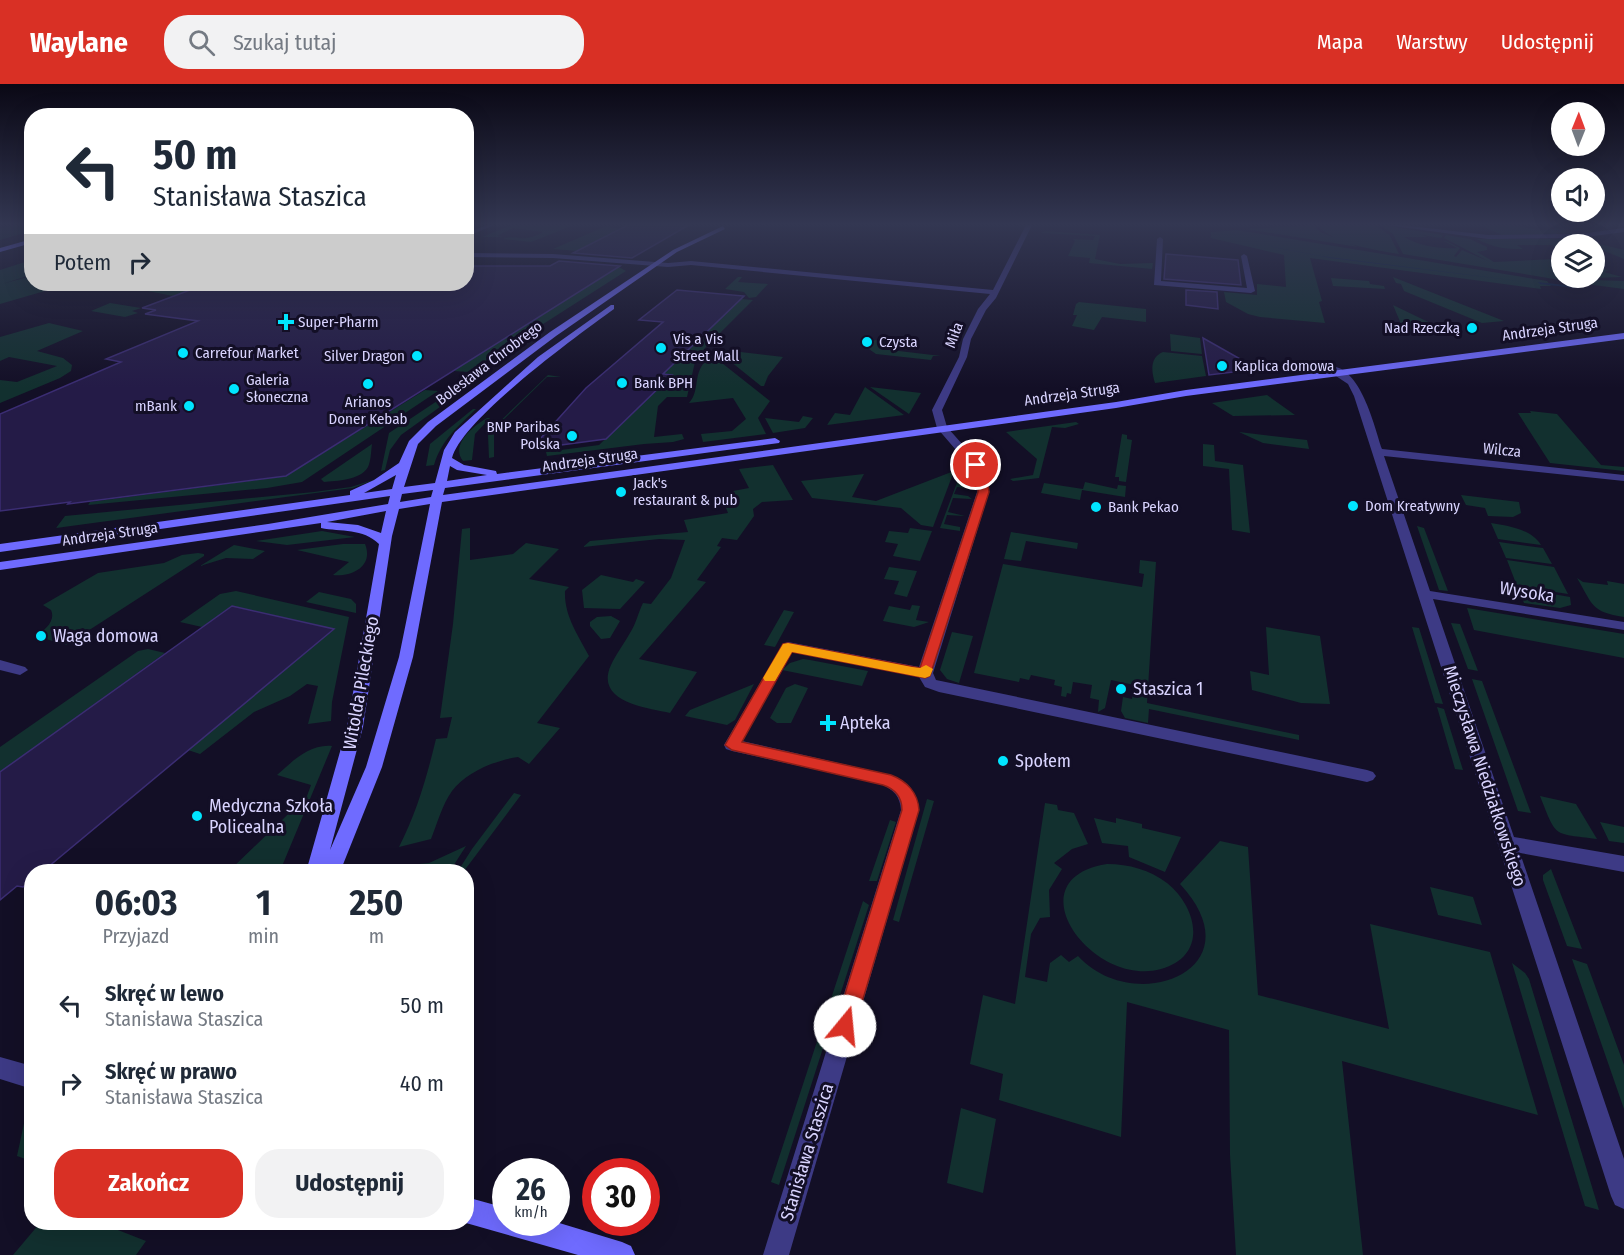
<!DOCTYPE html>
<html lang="pl">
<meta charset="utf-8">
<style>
body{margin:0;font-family:"Fira Sans Condensed",sans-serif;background:#f2f2f3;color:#1f2937;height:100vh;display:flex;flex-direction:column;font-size:22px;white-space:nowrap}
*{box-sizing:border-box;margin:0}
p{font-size:20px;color:#747a83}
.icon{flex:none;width:33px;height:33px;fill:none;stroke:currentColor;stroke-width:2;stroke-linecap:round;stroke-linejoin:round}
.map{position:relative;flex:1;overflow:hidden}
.panel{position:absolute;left:24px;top:780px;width:450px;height:366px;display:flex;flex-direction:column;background:#fff;border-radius:24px;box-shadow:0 6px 24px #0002}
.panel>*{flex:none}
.top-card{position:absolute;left:24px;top:24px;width:450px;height:183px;border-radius:24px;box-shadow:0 6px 24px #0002;background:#fff;color:#1f2937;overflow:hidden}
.needle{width:39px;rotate:1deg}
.fabs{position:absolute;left:1551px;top:18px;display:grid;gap:12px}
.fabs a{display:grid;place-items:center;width:54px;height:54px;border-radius:50%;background:#fff;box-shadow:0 6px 24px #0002;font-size:30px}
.speed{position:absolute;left:492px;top:1074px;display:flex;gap:12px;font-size:30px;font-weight:700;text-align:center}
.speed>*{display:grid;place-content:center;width:78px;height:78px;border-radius:50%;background:#fff;box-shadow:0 6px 24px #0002;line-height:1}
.speed small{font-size:15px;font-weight:400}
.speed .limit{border:9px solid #d22;background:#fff;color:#111}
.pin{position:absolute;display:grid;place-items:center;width:51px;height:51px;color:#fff;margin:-26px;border:3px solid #fff;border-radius:50%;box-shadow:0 2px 6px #0007}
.me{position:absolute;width:66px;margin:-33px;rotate:17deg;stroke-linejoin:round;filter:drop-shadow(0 0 4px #0008)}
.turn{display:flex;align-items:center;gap:21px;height:126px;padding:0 30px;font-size:27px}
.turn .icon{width:78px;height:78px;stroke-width:2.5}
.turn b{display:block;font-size:42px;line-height:51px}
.then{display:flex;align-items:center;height:57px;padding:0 30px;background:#0003;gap:12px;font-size:22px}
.eta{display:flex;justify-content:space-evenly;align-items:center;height:102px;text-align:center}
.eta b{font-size:36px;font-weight:700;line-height:42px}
.cta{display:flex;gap:12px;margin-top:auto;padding:12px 30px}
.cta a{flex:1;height:69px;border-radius:24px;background:#d93025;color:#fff;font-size:24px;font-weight:700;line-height:69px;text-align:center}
.cta a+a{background:#f2f2f3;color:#1f2937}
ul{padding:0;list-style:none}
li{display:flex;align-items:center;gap:18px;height:78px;padding:0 30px}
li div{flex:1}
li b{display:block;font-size:22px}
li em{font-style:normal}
header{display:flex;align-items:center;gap:36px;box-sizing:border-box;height:84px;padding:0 30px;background:#d93025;color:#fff}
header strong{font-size:28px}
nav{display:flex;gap:33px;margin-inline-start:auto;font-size:21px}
.search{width:420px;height:54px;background:#f2f2f3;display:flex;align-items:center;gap:15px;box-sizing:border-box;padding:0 21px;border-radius:24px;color:#747a83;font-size:22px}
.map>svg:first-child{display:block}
</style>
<header>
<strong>Waylane</strong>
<div class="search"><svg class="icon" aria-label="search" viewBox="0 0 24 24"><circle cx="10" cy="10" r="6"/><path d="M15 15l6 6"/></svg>Szukaj tutaj</div>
<nav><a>Mapa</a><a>Warstwy</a><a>Udostępnij</a></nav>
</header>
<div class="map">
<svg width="1624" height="1171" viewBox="0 0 1624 1171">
<rect width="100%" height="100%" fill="#130f26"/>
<path fill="#12302f" d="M13,141H31V147L0,156V144Z
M511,141H574L531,158L503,155C518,150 522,160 543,148L513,144L497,152L503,153H482Z
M1314,141L1320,148L1358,163L1246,145Z
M1318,141H1376L1387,149H1385L1389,150L1399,170C1376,166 1332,160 1318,141Z
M1381,141L1443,151L1441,154L1422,151L1428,153H1404C1419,162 1439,165 1457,164L1444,157H1446L1460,164L1454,172L1456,173L1462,166L1488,177L1444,154L1446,151L1470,155L1487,163V166L1477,168L1494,178L1554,175L1561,178L1562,194H1567L1566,197L1403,170L1393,150Z
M1480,141H1509L1540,146L1556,145L1543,141H1545L1574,149L1502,151Z
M604,143L621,144L578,167L553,165Z
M1237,146L1547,197L1551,202H1540L1541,205L1310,174L1322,217L1319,218L1325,239L1260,233L1248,230L1226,218L1224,208L1257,211V200L1286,203L1284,171L1211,154V148Z
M1045,147L1100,151L1095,175L1120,180L1153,179L1152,185L1089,179L1090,174L1068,172L1075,157L1073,155L1093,156L1095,152L1041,149Z
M1477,155H1579L1624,166V175L1595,163L1594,160H1560L1561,165L1551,161H1517L1523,165C1506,165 1493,164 1477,155Z
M31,176V191L2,200L31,192L32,200H69L0,220V186Z
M600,182L619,183L626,187L468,288L454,287Z
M1595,184L1609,186L1604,188L1622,193L1592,194L1594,196L1624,197V205L1570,198L1571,194H1594Z
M738,193H742L738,198L768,200L756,213L749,214L744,208L725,205Z
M1393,193L1504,237L1482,239L1404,207L1401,200L1396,199Z
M1331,194L1369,197L1370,200L1384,202L1385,205L1333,202Z
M169,200H206L173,212L148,207Z
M741,215L753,216L705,264L709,265L695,278L687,313H667L658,322L654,353L682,350L684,355L673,358L644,360L547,372L546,368L599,361L671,292L663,290Z
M1079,218L1146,225V238L1102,233L1094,246L1072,242L1077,231H1073L1076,220Z
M110,219L141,224L132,227L138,229L125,233L91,227Z
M1393,221L1447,247L1429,249L1404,247Z
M49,239L83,247L37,267L63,274L72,281L71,287L60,294L0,319V296L17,298L57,282L9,273L0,277V253Z
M1170,250L1200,254L1202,270L1171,267Z
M875,256L886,257L882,265L941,272H933L931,276L876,270L869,265L870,260Z
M715,265L783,273L768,292L764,302H761Z
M1163,268L1202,272L1206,292L1155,299C1151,287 1150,273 1163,268Z
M713,272L770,317L758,334L766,350L703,358L701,350L732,347L746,335L733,314L689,319C702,305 690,284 713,272Z
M548,291L561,293H547L502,337L512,339L513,342L494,345V373L489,374L488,351L491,346Z
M865,303L904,331L827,341L835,329L850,331Z
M870,303L921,309L909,330Z
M425,306L438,307L302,398L267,404L88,421L90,418L286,392Z
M449,309L458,310L401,351L390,366L385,386L381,387L389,349Z
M1267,311L1295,331L1233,332L1212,319Z
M473,325H476C458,343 442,355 434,381L426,382L430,360Z
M1530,327L1557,330L1601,381L1624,383V387L1550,379L1518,329H1531Z
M803,332L813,334L805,344L773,349L765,334L799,338Z
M487,334H490L475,350L472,376L463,377C450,361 473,342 487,334Z
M1076,338L1079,340L1065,344L1052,343L1039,394L1013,397L1010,395L1033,391L1037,375L1006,348Z
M1239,348L1307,356L1309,365L1263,359Z
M1122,350L1127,351V355L1132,356L1126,398L1119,397V393H1115Z
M372,360C371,367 371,377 368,383C361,396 336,397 324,398L321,395Z
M1203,360L1214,361L1215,377L1243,381L1250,449L1232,446L1229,385L1203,382Z
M773,381L793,416L762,418L753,425L754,432L737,456L722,454L717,462L721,463L697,496L706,498L639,575L697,588L670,629C647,624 594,618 611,581C616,570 624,560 630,549C636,540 638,529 643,519L651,520L671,494L685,456L659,455L583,463L590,457L688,448L684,436L728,429L724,419L732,412L733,407L749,404L739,385Z
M968,383L975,395V405L957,403L954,410L968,412L972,415L953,414L948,428L965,432L947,431L944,440L960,443V447L940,444L961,388L960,384Z
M954,387L933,443L921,441L901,424L812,414L801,397L864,390L852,413L876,417Z
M376,395L353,404L56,444L65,432L314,408L351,403Z
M1085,398L1117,405L1118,401L1126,402L1125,413L1082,406L1080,416L1041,409L1044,399L1083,405Z
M1461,411L1519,418L1521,429L1513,433L1488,432L1485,424L1466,421Z
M1491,439C1509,442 1531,445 1541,461L1498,455Z
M1417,442L1424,444L1448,507L1439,506Z
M470,444V476L513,470L526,459L559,465L529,495L569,503L565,507C564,532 578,551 589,572L537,639L560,644L529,680L518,673C496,676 466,688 452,707C442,721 437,740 431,755L399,763C417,728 427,692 436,655L447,654L452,633L440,634L453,540L462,445Z
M910,444L932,447L920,477L893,472L898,460L885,458L889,447L908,449Z
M322,447L355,453L287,461L256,457Z
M1011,448L1078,459L1077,465L1026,457L1021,477L1004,475Z
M1499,458L1543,464L1552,480L1506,474Z
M343,460H365C374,482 352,493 333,491L349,478L297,466Z
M234,461L265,467L253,475L226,474L200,482Z
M198,469L204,470V472L66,561L36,552C45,546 56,537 51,526L43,521L98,489L164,479L182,471Z
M1140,476L1156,478L1147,619L1299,651V656L1149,625L1148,639L1125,634L1121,627L1123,613L1132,615L1134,601L1111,596L1105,624L1098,628L1099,616L1090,614L1092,601L1073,598L1071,610L1067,609L1066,613L1061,612L1062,603L1054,601L1055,596L1031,591L1029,596L1020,594L1019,598L974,589L1003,480L1142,503L1144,490L1139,489Z
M1507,476L1554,483L1568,510L1517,502Z
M889,483L917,487L907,513L894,510L899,497L884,495Z
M601,491L633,498L636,495L645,498L620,525L584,524L582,506Z
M1577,494L1583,498L1608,501L1607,497L1624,500V533C1591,528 1593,521 1577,494Z
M1518,504L1570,513L1571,521L1560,524L1524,519Z
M236,507L349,533L332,618L331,637L308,640L318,602L307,600L290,612L254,628L200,670L188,666L333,546L232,522L202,543L180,538L220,510Z
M319,508L351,515L356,520V529L306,518Z
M912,521L920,522L916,536L929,538L914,543L883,537L889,522L910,526Z
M1467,524L1624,550V574L1474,546Z
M784,526L794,528L775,563L764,561Z
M611,532L620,537L610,554L601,555L590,542V538L597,533Z
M1451,539L1460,540L1478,587L1468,585Z
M1266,543L1320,552L1330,620L1301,619L1252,606L1250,587L1269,591Z
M1412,543L1419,544L1443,620L1435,619Z
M952,548L973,552L959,599L947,595L940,586Z
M148,565L165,569L0,688V663L138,567Z
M803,575L810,576L868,587L862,602L782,586L790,579Z
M1472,595L1482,597L1531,729L1518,727Z
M754,600L735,636L727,641L685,632L690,626Z
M795,600L808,604L791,639H777L770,634L786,604Z
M1437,623L1444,625L1463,686L1455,685Z
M332,662L280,787H229L307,712L311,701L277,691C293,677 309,660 332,662Z
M514,709L521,711L464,787H458L472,765Z
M1540,712L1576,720L1597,755C1553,749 1557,755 1540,712Z
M927,715L934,717L899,838L893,836Z
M1045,719L1057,721L1058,726L1074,729L1088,760L1072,765L1054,779L1062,785L1049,806L1050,833L1040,834L1031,850L1025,893L1047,898L1050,879L1061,871L1069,878L1078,872C1135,934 1259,885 1180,800L1220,757L1248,763L1258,911L1389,945L1370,840L1490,868L1538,1031L1342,977L1363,1171H1236L1230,1071L1229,946L1127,918L1121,1053L999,1016L1003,990L970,980L983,911L1015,920Z
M1094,734L1116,739V734L1142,740V744L1181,753L1165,788L1129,773L1128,762L1102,759Z
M890,736L896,738L877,797H869Z
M1600,738L1624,743V759L1609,757Z
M466,762L450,787H387L389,783L429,779Z
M1107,780C1129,780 1150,786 1167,799C1198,824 1208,872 1161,885C1092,904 1012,795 1107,780Z
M1551,785L1582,865L1567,862L1543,796V791Z
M1430,803L1473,813L1482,841L1438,831Z
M863,817L869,821L779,1101L771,1098Z
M1572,875L1587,880L1624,981V1025Z
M1512,879L1525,889L1529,895L1599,1126L1585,1122Z
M961,1024L996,1035L983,1109L947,1099Z
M26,1030L31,1044V1077L17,1072Z
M40,1139H100L146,1157L136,1171H13Z"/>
<path fill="#0a1f44" d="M1211,151L1321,172L1550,201L1330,174Z"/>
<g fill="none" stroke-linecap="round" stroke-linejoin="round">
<path fill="#0a1f44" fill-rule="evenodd" d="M1538,198L1574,202L1576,203L1574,204L1540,200Z"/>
</g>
<path fill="#241b47" stroke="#3b2d73" stroke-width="1.5" d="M628,141H689L632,174L573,169Z
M1166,170L1238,176L1241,201L1164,195Z
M559,177L620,182L286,392L68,420L70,418L0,427V330L121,278L106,275L198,237L145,230L156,226L142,224L206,200H466V182H550Z
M677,206L744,212L663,290L672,291L606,355L531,365L586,304L663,238L639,236Z
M1186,206L1217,208L1218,225L1186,221Z
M1203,254L1258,285L1209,291Z
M232,522L334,545L42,788H32V796L23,803L17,802L0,816V688Z"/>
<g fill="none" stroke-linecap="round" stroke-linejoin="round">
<path fill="#3d3a85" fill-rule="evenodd" d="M487,141H494L466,153V149Z
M1026,141H1032L996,214L986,226L971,255L967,273L942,326L947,343L986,387L989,408L933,589L936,596L1367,686L1373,688L1376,692L1373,696L1367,698L939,608L925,603L919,593L792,568L742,657L891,691C908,697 917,708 919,726L789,1171H763L901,726C900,712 894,706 881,700L732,667L726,665L724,661L783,560L788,558L919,583L977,408L975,388L937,344L932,326L959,273L963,255L978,225L990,210L691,181L668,183L553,174L466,173V169L553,170L668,179L691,177L993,206Z
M1387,141H1401L1488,151L1579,150L1624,144V148L1579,154L1488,155Z
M1160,153L1163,155L1161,197L1247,204L1241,172L1244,170L1247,172L1255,207L1251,209L1154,201L1157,155Z
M1327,282C1360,279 1374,341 1382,365L1624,391V397L1384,372L1430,507L1624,538V546L1433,515L1514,753L1624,772V788L1520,769L1624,1075V1125L1615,1121L1611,1112L1354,312L1348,300L1327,286Z
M0,576L25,583L28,586L20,591L0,586Z
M0,973L32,982V1005L0,995Z"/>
<path fill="#6f6bff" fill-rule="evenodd" d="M723,142L725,145L677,168L556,252L436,342L418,360L404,403L435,399L444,366L455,348L538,273L611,221H614V225C578,251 462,335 452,374L464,381L496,387L497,390L775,354L780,357L779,359L445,404L443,411L1116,318L1186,306L1624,249V255L1186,312L1116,324L442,418L413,573L382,683L340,788H306L347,643L379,460C363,444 341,448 321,444V439L0,486V478L268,440L388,420L390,412L0,468V460L350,411V407L374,396L399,379L409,357L428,338L550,248L673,166ZM450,382L457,386L487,391L447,397ZM396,391L392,405L364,409ZM433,406L431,413L400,418L402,410ZM430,420L399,573L366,683L330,766L363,643L392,452L399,425ZM386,427L381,449L358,441L327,438Z
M32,155V159L0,168V164Z
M466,1113L506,1124V1138H556L622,1158L631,1162L635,1171H578L466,1139Z"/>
</g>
<linearGradient id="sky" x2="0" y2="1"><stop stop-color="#0a0815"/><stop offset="0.46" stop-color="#333752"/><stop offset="1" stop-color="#333752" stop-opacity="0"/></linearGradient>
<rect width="1624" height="304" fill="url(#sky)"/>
<path fill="#d93025" stroke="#8d1f18" stroke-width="1.5" d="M976,378L980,379L987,393L989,408L930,592L925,594L792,568L742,658L891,691C907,697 918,709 919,726L855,942L852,949L845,951L838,949L835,942L902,726C902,713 895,705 883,701L732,666L725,661L783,560L788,559L920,584L978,408L977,393L971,381Z"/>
<path fill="#f59e0b" d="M788,559L912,583L920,584L926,581L933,585L930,592L925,594L792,568L775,597H765L763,594L783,560Z"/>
<g fill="#00e5ff" stroke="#130f26" stroke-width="2">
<path d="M283 229h6v6h6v6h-6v6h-6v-6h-6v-6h6z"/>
<circle cx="1472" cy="244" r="6"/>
<circle cx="867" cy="258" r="6"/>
<circle cx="661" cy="264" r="6"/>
<circle cx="183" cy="269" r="6"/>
<circle cx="417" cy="272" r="6"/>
<circle cx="1222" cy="282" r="6"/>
<circle cx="622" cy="299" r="6"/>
<circle cx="368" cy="300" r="6"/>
<circle cx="234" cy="305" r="6"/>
<circle cx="189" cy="322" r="6"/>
<circle cx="572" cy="352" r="6"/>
<circle cx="621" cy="408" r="6"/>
<circle cx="1353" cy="422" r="6"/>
<circle cx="1096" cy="423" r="6"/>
<circle cx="41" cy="552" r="6"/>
<circle cx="1121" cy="605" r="6"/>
<path d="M825 630h6v6h6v6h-6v6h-6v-6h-6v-6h6z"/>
<circle cx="1003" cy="677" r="6"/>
<circle cx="197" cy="732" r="6"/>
</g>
<g text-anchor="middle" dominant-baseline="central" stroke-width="6" stroke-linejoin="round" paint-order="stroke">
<g font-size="15" fill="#d9d4ff" stroke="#130f26" text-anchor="start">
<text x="298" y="238">Super-Pharm</text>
<text x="1460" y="244" text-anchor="end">Nad Rzeczką</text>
<text x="673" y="255">Vis a Vis<tspan x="673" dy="17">Street Mall</tspan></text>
<text x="879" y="258">Czysta</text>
<text x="195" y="269">Carrefour Market</text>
<text x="405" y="272" text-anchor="end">Silver Dragon</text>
<text x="1234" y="282">Kaplica domowa</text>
<text x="246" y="296">Galeria<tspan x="246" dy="17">Słoneczna</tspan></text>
<text x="634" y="299">Bank BPH</text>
<text x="368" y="318" text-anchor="middle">Arianos<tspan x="368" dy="17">Doner Kebab</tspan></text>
<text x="177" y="322" text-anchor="end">mBank</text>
<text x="560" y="343" text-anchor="end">BNP Paribas<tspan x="560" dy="17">Polska</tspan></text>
<text x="633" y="399">Jack's<tspan x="633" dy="17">restaurant &amp; pub</tspan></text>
<text x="1365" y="422">Dom Kreatywny</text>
<text x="1108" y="423">Bank Pekao</text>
</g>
<g font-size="15" fill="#d9d4ff" stroke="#130f26">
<text transform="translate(1550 245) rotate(-8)">Andrzeja Struga</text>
<text transform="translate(954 251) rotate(-70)">Miła</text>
<text transform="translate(489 279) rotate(-37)">Bolesława Chrobrego</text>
<text transform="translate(1072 310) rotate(-8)">Andrzeja Struga</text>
<text transform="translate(1502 366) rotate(6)">Wilcza</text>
<text transform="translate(590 376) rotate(-8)">Andrzeja Struga</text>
<text transform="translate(110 450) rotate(-8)">Andrzeja Struga</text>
</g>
<g font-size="18" fill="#d9d4ff" stroke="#130f26">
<text transform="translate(1527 508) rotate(9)">Wysoka</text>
<text transform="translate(361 599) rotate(-80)">Witolda Pileckiego</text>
<text transform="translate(1485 692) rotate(72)">Mieczysława Niedziałkowskiego</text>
<text transform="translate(807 1068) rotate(-73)">Stanisława Staszica</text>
</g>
<g font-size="18" fill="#d9d4ff" stroke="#130f26" text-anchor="start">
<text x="53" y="552">Waga domowa</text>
<text x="1133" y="605">Staszica 1</text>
<text x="840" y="639">Apteka</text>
<text x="1015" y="677">Społem</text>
<text x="209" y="722">Medyczna Szkoła<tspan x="209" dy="21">Policealna</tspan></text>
</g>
</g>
</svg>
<div class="fabs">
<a><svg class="needle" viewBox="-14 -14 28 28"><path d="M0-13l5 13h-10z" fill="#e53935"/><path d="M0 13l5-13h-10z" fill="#747a83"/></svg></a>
<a><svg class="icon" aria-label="sound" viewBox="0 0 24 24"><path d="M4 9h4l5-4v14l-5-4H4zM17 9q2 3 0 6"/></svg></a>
<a><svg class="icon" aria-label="layers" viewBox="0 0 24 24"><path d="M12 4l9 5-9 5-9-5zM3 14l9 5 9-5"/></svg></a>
</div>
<div class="speed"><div>26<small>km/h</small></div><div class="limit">30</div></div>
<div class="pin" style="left:976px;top:381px;background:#d93025"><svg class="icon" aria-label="arrive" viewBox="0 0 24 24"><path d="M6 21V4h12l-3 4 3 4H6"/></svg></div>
<svg class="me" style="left:845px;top:942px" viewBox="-20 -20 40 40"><circle r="19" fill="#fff"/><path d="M0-13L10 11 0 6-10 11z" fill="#d93025"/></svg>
<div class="top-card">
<div class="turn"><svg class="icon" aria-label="left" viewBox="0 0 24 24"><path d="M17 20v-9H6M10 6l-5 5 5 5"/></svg><div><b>50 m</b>Stanisława Staszica</div></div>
<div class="then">Potem<svg class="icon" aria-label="right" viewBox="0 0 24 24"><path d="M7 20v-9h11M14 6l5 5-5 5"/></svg></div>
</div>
<section class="panel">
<div class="eta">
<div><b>06:03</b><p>Przyjazd</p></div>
<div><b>1</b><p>min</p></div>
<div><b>250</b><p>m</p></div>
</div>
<ul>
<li><svg class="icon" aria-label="left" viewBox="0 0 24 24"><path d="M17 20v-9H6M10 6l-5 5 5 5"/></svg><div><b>Skręć w lewo</b><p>Stanisława Staszica</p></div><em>50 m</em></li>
<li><svg class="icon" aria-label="right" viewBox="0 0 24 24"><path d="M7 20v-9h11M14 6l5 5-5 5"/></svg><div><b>Skręć w prawo</b><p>Stanisława Staszica</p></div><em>40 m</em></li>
</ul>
<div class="cta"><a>Zakończ</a><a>Udostępnij</a></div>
</section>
</div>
